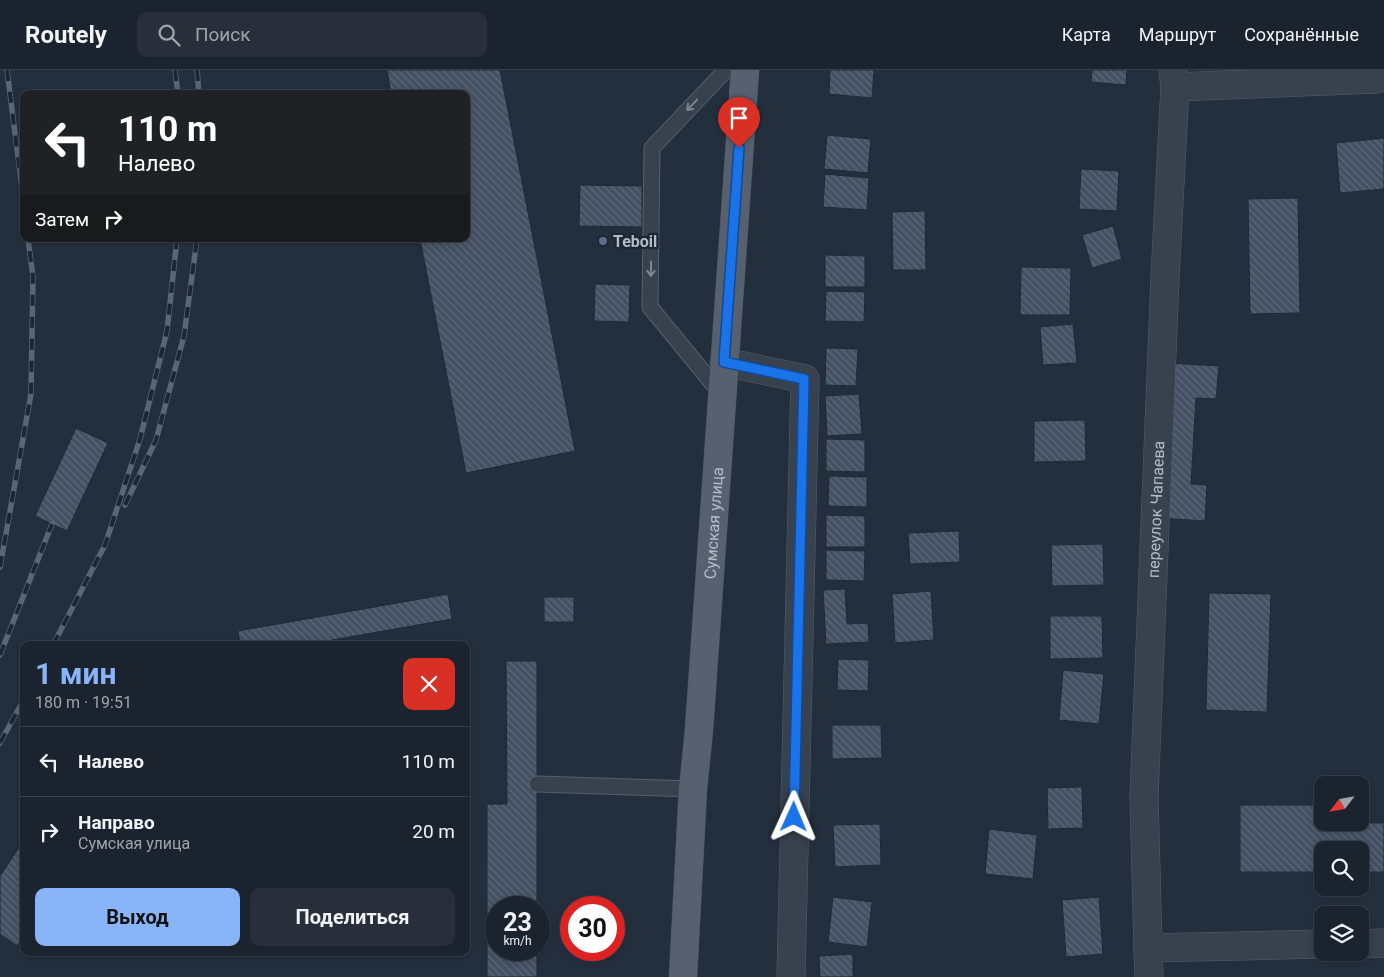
<!DOCTYPE html>
<html lang="ru">
<meta charset="utf-8">
<style>
body{margin:0;font-family:Roboto,sans-serif;background:#282f3a;color:#f1f3f6;height:100vh;display:flex;flex-direction:column;font-size:19px;white-space:nowrap}
*{box-sizing:border-box;margin:0}
p{font-size:16px;color:#a0a4aa}
.icon{flex:none;width:28px;height:28px;fill:none;stroke:currentColor;stroke-width:2;stroke-linecap:round;stroke-linejoin:round}
.map{position:relative;flex:1;overflow:hidden}
.sheet{position:absolute;left:20px;top:571px;width:450px;height:315px;display:flex;flex-direction:column;background:#1b232e;border-radius:10px;box-shadow:0 2px 8px #0003,0 0 0 1px #39404a}
.sheet>*{flex:none}
.hud{position:absolute;left:20px;top:20px;width:450px;height:152px;border-radius:10px;box-shadow:0 2px 8px #0003,0 0 0 1px #39404a;background:#202124;color:#fff;overflow:hidden}
.needle{width:32px;rotate:239deg}
.tools{position:absolute;left:1314px;top:706px;display:grid;gap:10px}
.tools a{display:grid;place-items:center;width:55px;height:55px;border-radius:10px;background:#1b232e;box-shadow:0 2px 8px #0003,0 0 0 1px #39404a;font-size:25px}
.speed{position:absolute;left:485px;top:826px;display:flex;gap:10px;font-size:25px;font-weight:700;text-align:center}
.speed>*{display:grid;place-content:center;width:65px;height:65px;border-radius:50%;background:#1b232e;box-shadow:0 2px 8px #0003,0 0 0 1px #39404a;line-height:1}
.speed small{font-size:12px;font-weight:400}
.speed .limit{border:8px solid #d22;background:#fff;color:#111}
.pin{position:absolute;display:grid;place-items:center;width:42px;height:42px;color:#fff;margin:-51px -21px;border-radius:50% 50% 50% 0;rotate:-45deg;box-shadow:0 0 5px #0007}
.pin .icon{rotate:45deg}
.me{position:absolute;width:55px;margin:-28px;rotate:1deg;stroke-linejoin:round;filter:drop-shadow(0 0 4px #0008)}
.turn{display:flex;align-items:center;gap:18px;height:105px;padding:0 15px;font-size:22px}
.turn .icon{width:65px;height:65px;stroke-width:2.5}
.turn b{display:block;font-size:35px;line-height:42px}
.then{display:flex;align-items:center;height:48px;padding:0 15px;background:#0003;gap:10px;font-size:19px}
.round{display:grid;place-items:center;flex:none;width:52px;height:52px;border-radius:10px;background:#282f3a}
.overview{display:flex;align-items:center;justify-content:space-between;height:85px;padding:0 15px}
h1{font-size:30px;font-weight:700;line-height:38px;color:#8ab4f8}
.cta{display:flex;gap:10px;margin-top:auto;padding:10px 15px}
.cta a{flex:1;height:58px;border-radius:10px;background:#8ab4f8;color:#111;font-size:20px;font-weight:700;line-height:58px;text-align:center}
.cta a+a{background:#282f3a;color:#f1f3f6}
ul{padding:0;list-style:none}
li{display:flex;align-items:center;gap:15px;height:70px;padding:0 15px;border-top:1px solid #39404a}
li div{flex:1}
li b{display:block;font-size:19px}
li em{font-style:normal}
header{display:flex;align-items:center;gap:30px;box-sizing:border-box;height:70px;padding:0 25px;background:#1b232e;border-bottom:1px solid #39404a}
header strong{font-size:24px}
nav{display:flex;gap:28px;margin-inline-start:auto;font-size:18px}
.search{width:350px;height:45px;background:#282f3a;display:flex;align-items:center;gap:12px;box-sizing:border-box;padding:0 18px;border-radius:10px;color:#a0a4aa;font-size:19px}
.map>svg:first-child{display:block}
</style>
<header>
<strong>Routely</strong>
<div class="search"><svg class="icon" aria-label="search" viewBox="0 0 24 24"><circle cx="10" cy="10" r="6"/><path d="M15 15l6 6"/></svg>Поиск</div>
<nav><a>Карта</a><a>Маршрут</a><a>Сохранённые</a></nav>
</header>
<div class="map">
<svg width="1384" height="907" viewBox="0 0 1384 907">
<defs>
<pattern id="building-back-hatch" width="6" height="6" patternUnits="userSpaceOnUse" patternTransform="scale(1.25)"><rect width="6" height="6" fill="#455162"/><path d="M-1 5l2 2M0 0l6 6M5-1l2 2" fill="none" stroke="#5d6877"/></pattern>
</defs>
<rect width="100%" height="100%" fill="#242f3e"/>
<path fill="url(#building-back-hatch)" stroke="#1f2835" d="M387,0H500L575,381L466,403L420,169H466V24H391Z
M830,0H874L872,28L829,24Z
M1092,0H1127L1126,15L1091,12Z
M827,65L871,69L868,103L824,99Z
M1384,68V119L1340,123L1336,73Z
M1081,99L1119,101L1117,141L1079,139Z
M825,104L869,108L867,140L823,137Z
M580,115L642,116V157L579,156Z
M1298,128L1300,243L1250,244L1248,129Z
M925,141L926,200H893L892,142Z
M1113,156L1122,189L1092,198L1082,165Z
M825,185L865,186V217H825Z
M1021,197L1071,198L1070,245H1020Z
M595,214L630,215L629,252L594,251Z
M826,221L865,222L864,252L825,251Z
M1073,254L1077,293L1043,295L1040,257Z
M826,278L858,279L856,316L825,315Z
M1168,293L1219,296L1216,329L1196,328L1191,414L1207,415L1205,451L1158,448Z
M859,324L862,364L827,366L825,326Z
M1085,350L1086,391L1034,392V351Z
M76,358L108,373L67,461L35,446Z
M826,369L865,370V402L826,401Z
M829,406L867,407V437L828,436Z
M826,445L865,446V477H826Z
M959,461L960,492L910,494L908,463Z
M1103,474L1104,515L1052,516L1051,475Z
M826,480L865,481L864,511L826,510Z
M845,519L847,554L868,553L869,572L826,574L823,520Z
M931,521L934,570L895,573L892,524Z
M1209,523L1271,524L1267,642L1206,640Z
M448,524L452,549L304,575H240L238,561Z
M544,527H574V552H544Z
M1050,546H1102L1103,588L1050,589Z
M838,589L869,590L868,621L837,620Z
M506,591H537V838H496V880H537V907H487V734H507Z
M1063,600L1104,604L1099,654L1059,650Z
M832,655H881L882,688L832,689Z
M1082,717L1083,758L1048,759L1047,718Z
M1240,735H1322V752L1384,753V802H1360V780H1322V802H1240Z
M880,754L881,795L835,797L833,755Z
M989,759L1037,765L1033,809L985,804Z
M24,770V866L17,876L0,864V806Z
M833,827L872,832L867,877L828,872Z
M1099,827L1103,884L1066,887L1062,830Z
M853,884V907H820L819,886Z"/>
<g fill="none" stroke-linecap="round" stroke-linejoin="round">
<g stroke="#565f6c" stroke-width="17">
<path id="lane" d="M722,325L650,237L652,78L726,0
M537,714L693,719"/>
</g>
<g stroke="#565f6c" stroke-width="29">
<g id="street">
<path d="M1175,17L1377,9L1384,6"/>
<path d="M724,292L805,309L791,907"/>
<path d="M1360,874L1384,873"/>
<path id="s1" d="M1148,878L1144,726L1165,208L1175,17L1173,0"/>
<path d="M1149,907L1148,878L1322,874"/>
</g>
</g>
<g stroke="#414a57" stroke-width="29">
<g id="primary">
<path id="s2" d="M683,907L693,719L699,660L745,0"/>
</g>
</g>
<use href="#lane" stroke="#38414e" stroke-width="15"/>
<use href="#street" stroke="#38414e" stroke-width="28"/>
<use href="#primary" stroke="#56606e" stroke-width="28"/>
<g stroke="#5a6575" stroke-width="5.5">
<path id="rail" d="M7,0L24,134
M175,0L178,24
M197,0L199,24
M125,435L156,370L184,266L197,169
M0,497L31,324L33,207L28,169
M53,575L105,475L140,369L167,261L177,169
M0,585L52,454
M0,673L24,629"/>
</g>
<use href="#rail" stroke="#1d2633" stroke-width="4" stroke-dasharray="11" stroke-linecap="butt"/>
</g>
<defs><path id="oneway-shaft" d="M-6 0H5M1.5-3L5.5 0L1.5 3" fill="none" stroke-width="1.6" stroke-linecap="round" stroke-linejoin="round" transform="scale(1.25)"/></defs>
<g stroke="#7c8592">
<use href="#oneway-shaft" transform="translate(692 35) rotate(134)"/>
<use href="#oneway-shaft" transform="translate(651 199) rotate(91)"/>
</g>
<g fill="none" stroke-linecap="round" stroke-linejoin="round">
<g stroke="#114b97" stroke-width="12">
<path id="route" d="M739,78L724,292L804,309L794,747"/>
</g>
<use href="#route" stroke="#1a73e8" stroke-width="9"/>
</g>
<circle fill="#5c6f8a" stroke="#1d2633" stroke-width="2" cx="603" cy="171" r="5"/>
<g text-anchor="middle" dominant-baseline="central" stroke-width="4.5" stroke-linejoin="round" paint-order="stroke">
<g font-size="16" font-weight="bold" fill="#b4bcc9" stroke="#1d2633" text-anchor="start">
<text x="613" y="171">Teboil</text>
</g>
<g font-size="16" fill="#b4bcc9" stroke="#1d2633">
<text stroke="none"><textPath href="#s1" startOffset="439">переулок Чапаева</textPath></text>
<text stroke="none"><textPath href="#s2" startOffset="455">Сумская улица</textPath></text>
</g>
</g>
</svg>
<div class="tools">
<a><svg class="needle" viewBox="-14 -14 28 28"><path d="M0-13l5 13h-10z" fill="#e53935"/><path d="M0 13l5-13h-10z" fill="#a0a4aa"/></svg></a>
<a><svg class="icon" aria-label="search" viewBox="0 0 24 24"><circle cx="10" cy="10" r="6"/><path d="M15 15l6 6"/></svg></a>
<a><svg class="icon" aria-label="layers" viewBox="0 0 24 24"><path d="M12 4l9 5-9 5-9-5zM3 14l9 5 9-5"/></svg></a>
</div>
<div class="speed"><div>23<small>km/h</small></div><div class="limit">30</div></div>
<div class="pin" style="left:739px;top:78px;background:#d93025"><svg class="icon" aria-label="arrive" viewBox="0 0 24 24"><path d="M6 21V4h12l-3 4 3 4H6"/></svg></div>
<svg class="me" style="left:794px;top:747px" viewBox="-20 -20 40 40"><path d="M0-17L14 15 0 8-14 15z" fill="#1a73e8" stroke="#fff" stroke-width="4"/></svg>
<div class="hud">
<div class="turn"><svg class="icon" aria-label="left" viewBox="0 0 24 24"><path d="M17 20v-9H6M10 6l-5 5 5 5"/></svg><div><b>110 m</b>Налево</div></div>
<div class="then">Затем<svg class="icon" aria-label="right" viewBox="0 0 24 24"><path d="M7 20v-9h11M14 6l5 5-5 5"/></svg></div>
</div>
<section class="sheet">
<div class="overview"><div><h1>1 мин</h1><p>180 m · 19:51</p></div><a class="round" style="background:#d93025;color:#fff"><svg class="icon" aria-label="close" viewBox="0 0 24 24"><path d="M6 6l12 12M18 6L6 18"/></svg></a></div>
<ul>
<li><svg class="icon" aria-label="left" viewBox="0 0 24 24"><path d="M17 20v-9H6M10 6l-5 5 5 5"/></svg><div><b>Налево</b></div><em>110 m</em></li>
<li><svg class="icon" aria-label="right" viewBox="0 0 24 24"><path d="M7 20v-9h11M14 6l5 5-5 5"/></svg><div><b>Направо</b><p>Сумская улица</p></div><em>20 m</em></li>
</ul>
<div class="cta"><a>Выход</a><a>Поделиться</a></div>
</section>
</div>
